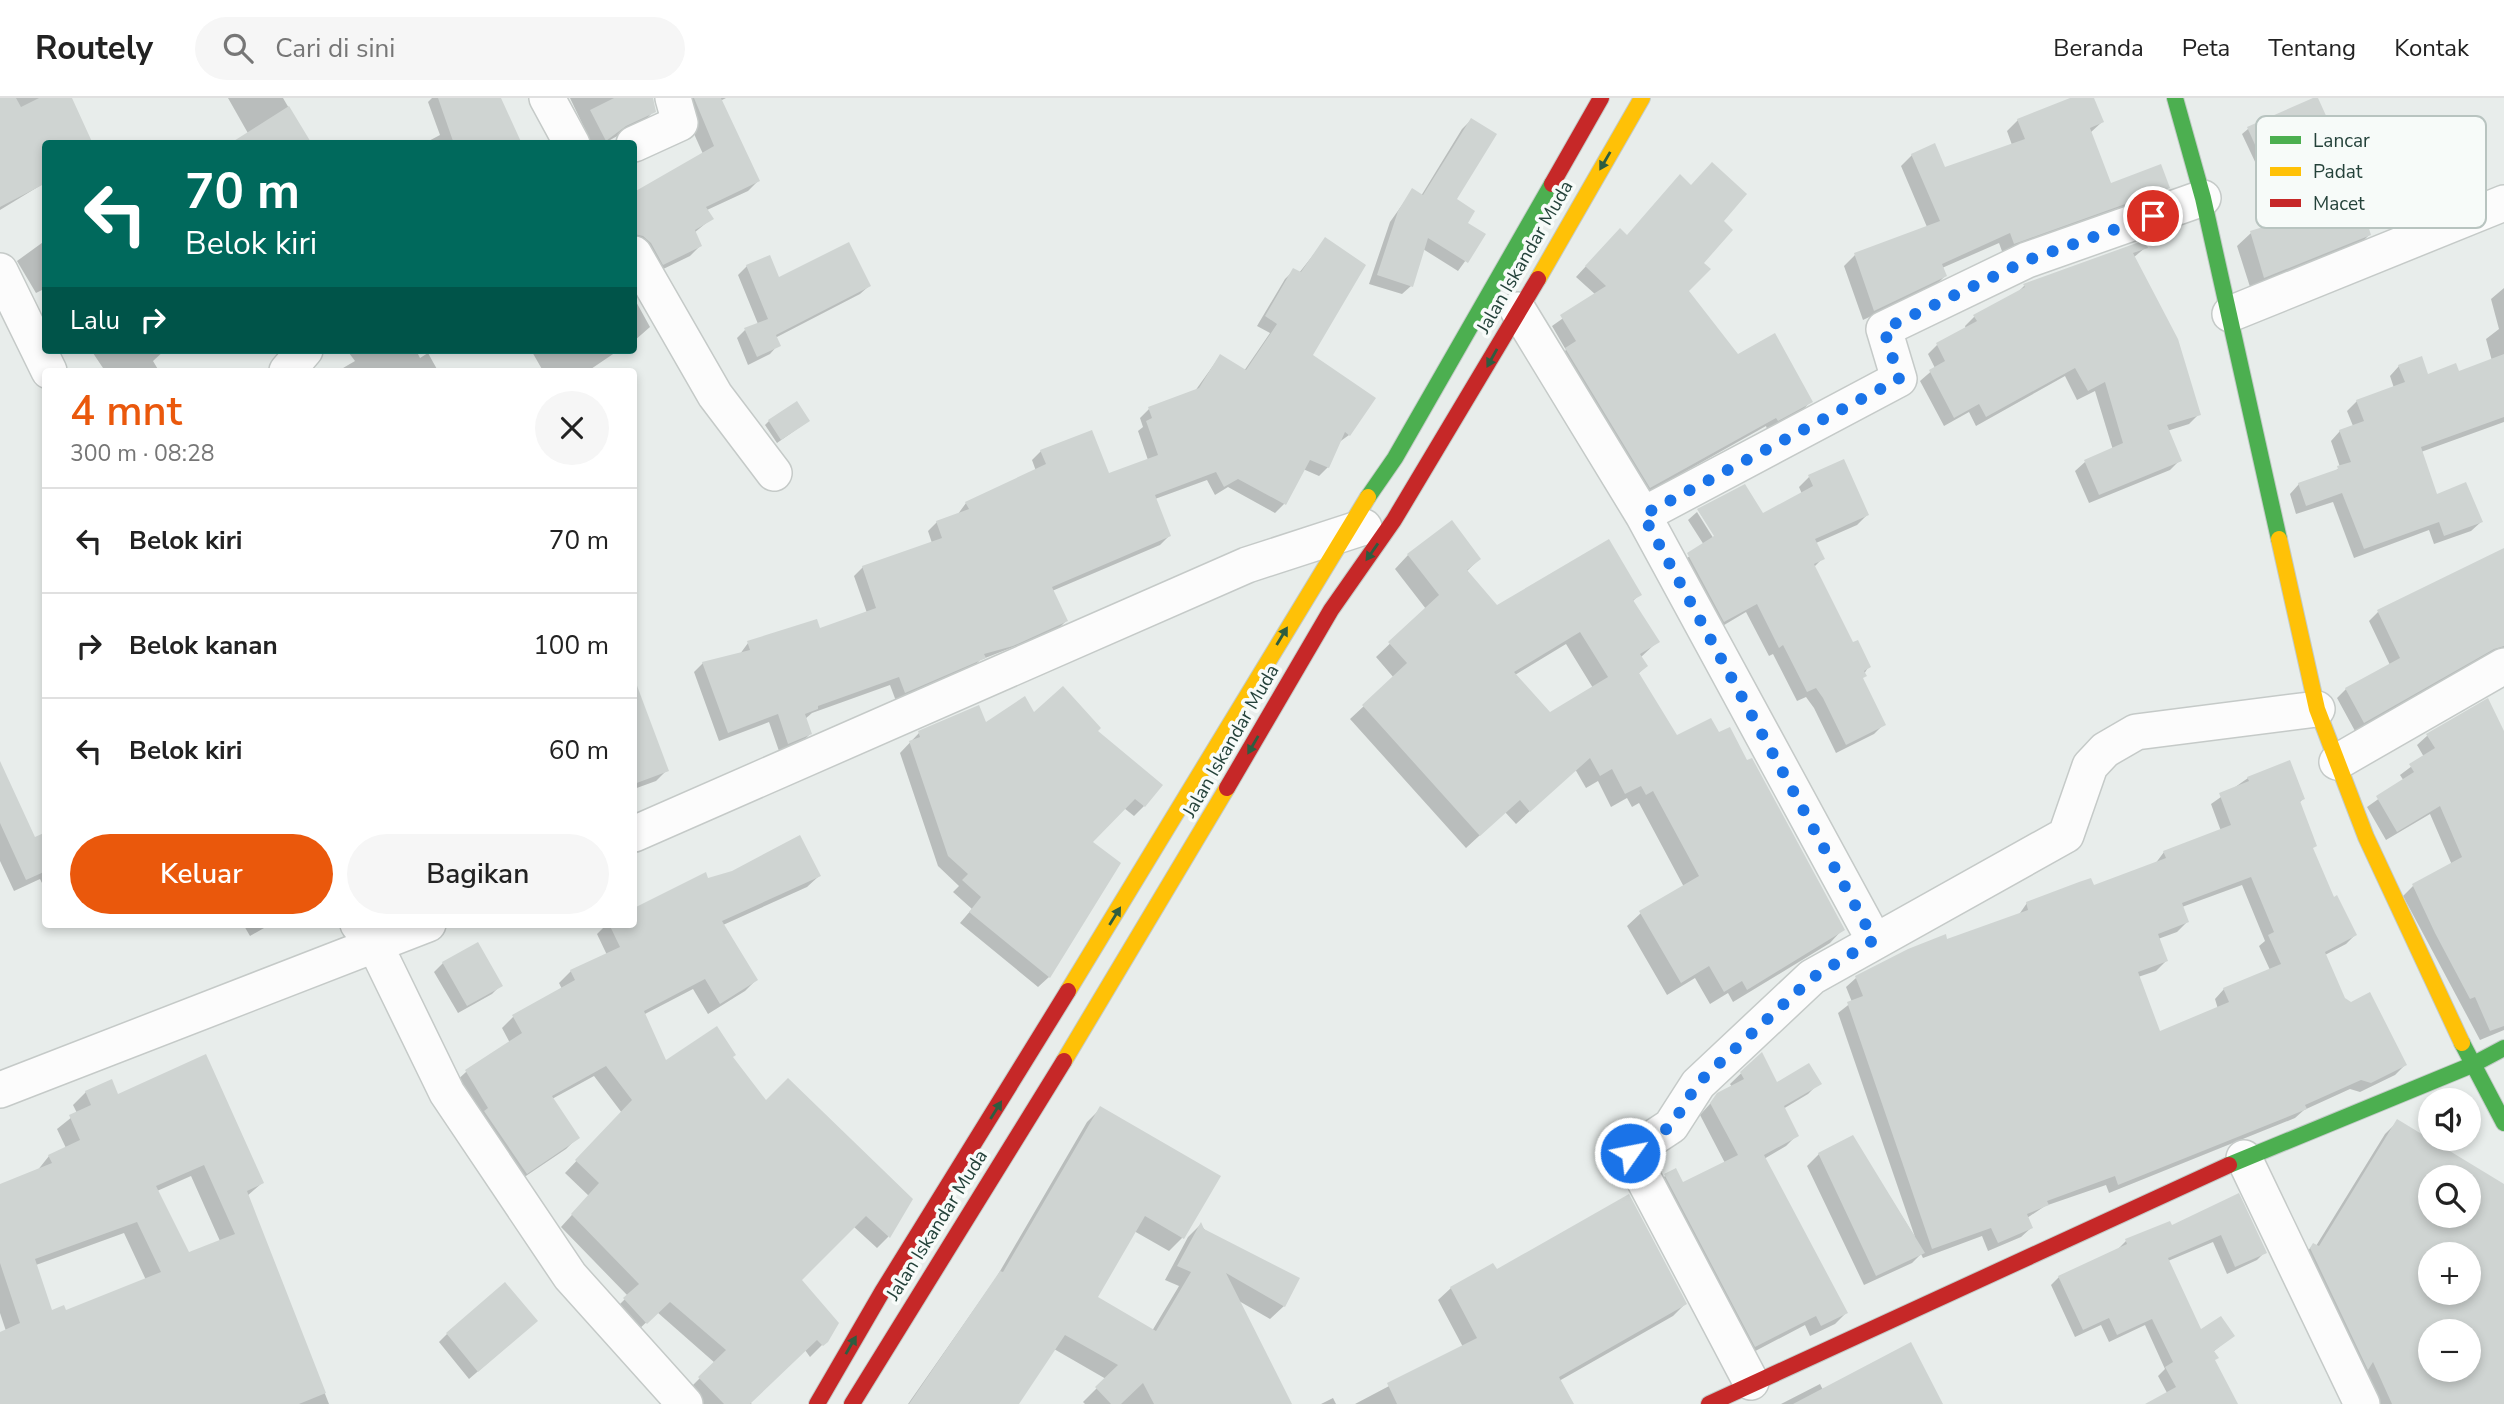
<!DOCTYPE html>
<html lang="id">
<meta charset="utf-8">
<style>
body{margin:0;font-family:"Nunito Sans",sans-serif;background:#f6f6f6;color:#222;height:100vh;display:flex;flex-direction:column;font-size:26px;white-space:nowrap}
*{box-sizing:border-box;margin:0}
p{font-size:23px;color:#767676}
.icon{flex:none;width:38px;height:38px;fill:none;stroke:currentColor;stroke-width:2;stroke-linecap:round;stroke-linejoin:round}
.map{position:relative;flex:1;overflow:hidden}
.side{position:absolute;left:42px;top:270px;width:595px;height:560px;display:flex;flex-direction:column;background:#fff;border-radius:7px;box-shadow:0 4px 10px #0003}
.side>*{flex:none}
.hud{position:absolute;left:42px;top:42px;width:595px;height:214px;border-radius:7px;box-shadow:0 4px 10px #0003;background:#00695c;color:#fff;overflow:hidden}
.fabs{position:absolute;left:2418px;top:990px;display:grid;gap:14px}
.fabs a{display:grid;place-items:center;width:63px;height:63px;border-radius:50%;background:#fff;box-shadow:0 4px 10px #0003;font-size:35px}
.pin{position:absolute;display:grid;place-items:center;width:60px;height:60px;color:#fff;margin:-30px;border:4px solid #fff;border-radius:50%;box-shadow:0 2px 7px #0007}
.me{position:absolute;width:77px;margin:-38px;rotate:57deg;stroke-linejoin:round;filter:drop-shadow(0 0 5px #0008)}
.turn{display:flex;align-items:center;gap:24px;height:147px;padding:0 28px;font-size:32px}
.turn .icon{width:91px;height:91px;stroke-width:2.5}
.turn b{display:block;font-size:49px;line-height:60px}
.then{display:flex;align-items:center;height:66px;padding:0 28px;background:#0003;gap:14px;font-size:26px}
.round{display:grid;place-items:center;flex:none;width:74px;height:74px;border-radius:37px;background:#f6f6f6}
.head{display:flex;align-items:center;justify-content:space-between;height:119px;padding:0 28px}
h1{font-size:42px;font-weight:600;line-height:52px;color:#ea580c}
.primary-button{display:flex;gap:14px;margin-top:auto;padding:14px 28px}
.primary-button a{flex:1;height:80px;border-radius:42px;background:#ea580c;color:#fff;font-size:28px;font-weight:600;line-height:80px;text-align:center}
.primary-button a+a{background:#f6f6f6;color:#222}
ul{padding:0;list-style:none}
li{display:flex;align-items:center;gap:21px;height:105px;padding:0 28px;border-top:2px solid #e0e0e0}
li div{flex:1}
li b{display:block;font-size:26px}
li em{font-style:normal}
header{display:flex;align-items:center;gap:42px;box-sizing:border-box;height:98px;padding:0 35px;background:#fff;border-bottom:2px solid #e0e0e0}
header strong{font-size:33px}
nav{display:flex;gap:38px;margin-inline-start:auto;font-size:24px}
.search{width:490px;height:63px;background:#f6f6f6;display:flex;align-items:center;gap:18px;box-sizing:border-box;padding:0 24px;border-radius:38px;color:#767676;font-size:26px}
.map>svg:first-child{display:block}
</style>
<header>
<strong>Routely</strong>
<div class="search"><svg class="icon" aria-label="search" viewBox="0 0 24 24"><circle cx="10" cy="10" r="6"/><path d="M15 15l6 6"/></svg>Cari di sini</div>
<nav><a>Beranda</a><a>Peta</a><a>Tentang</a><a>Kontak</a></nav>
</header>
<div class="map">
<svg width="2504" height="1306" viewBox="0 0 2504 1306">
<rect width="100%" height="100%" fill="#e8edeb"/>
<path fill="#0003" fill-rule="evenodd" d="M0,0H70L46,46V84L0,112Z
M228,0H283L310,46L249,37Z
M432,0H498L515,46H423L440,37L428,4Z
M570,0H652L654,13L644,23L603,46H592Z
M678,0H726L720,3L758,83L748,93L707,112L711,121L694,135L700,148L690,158L653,176L634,148V96L703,56Z
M2075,0H2093L2102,24L2090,35L2110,87L2168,90L2157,101L2003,156L1999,145L1942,170L1945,178L1935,188L1863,222L1844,168L1855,157L1927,129L1901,68L1912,57L1944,71L2012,47L2007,33L2018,22Z
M2316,0L2336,44L2310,58L2305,66L2265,85L2242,36L2248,31Z
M1471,22L1454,102L1466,125L1484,137L1458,173L1423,151L1411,188L1402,196L1369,186L1390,124L1412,93L1421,98L1462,31Z
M1722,123L1687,193L1738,258L1810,304L1801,314L1767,331L1766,328L1640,399L1556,262L1566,252L1552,228L1596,197L1576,179L1610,142Z
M2251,135L2369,137L2356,150L2251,192L2237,148Z
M46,142V190L36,195L17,163Z
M1325,142L1310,258L1349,337L1338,345L1328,369L1319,378L1303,371L1284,406L1275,415L1228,389L1215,397L1207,382L1155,401L1169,438L1160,447L1052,493L1066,523L1057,532L980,562L974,568L896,603L890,587L812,615L805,621L810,636L801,645L779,653L769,624L719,643L694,574L703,565L740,556L748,545L819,533L867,515L854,478L863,469L932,445L928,433L937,424L958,416L966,405L1036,373L1032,362L1041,353L1108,377L1148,362L1138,333L1143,329L1140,320L1149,311L1195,293L1220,258L1244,273L1270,235L1257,228L1285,181L1294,172L1299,175Z
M2146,149L2133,160L2199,316L2189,326L2167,333L2180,362L2170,372L2089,405L2075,373L2085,364L2113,352L2095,293L2077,302L2065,278L1976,328L1969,314L1944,328L1920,283L1935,270L1928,256L1937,247L1966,231L1965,228L1974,219L2016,196L2024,188Z
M747,168L778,182L869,188L860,196L775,240L778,247L770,256L748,267L737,240L745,232L758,226L738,177Z
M2504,190V324L2421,354L2436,399L2481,424L2471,433L2434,446L2429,432L2354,460L2333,404L2296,416L2290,396L2299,386L2333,375L2340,369L2331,343L2340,333L2353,328L2347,313L2357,303L2394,290L2390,278L2399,268L2427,278L2458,275L2492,263L2486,241L2499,231L2491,201Z
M634,200L650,229L634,243Z
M91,252H165L153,263L159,273H105Z
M352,252H416L420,260L428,255L438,273H338L355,263L349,255Z
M531,252H619L588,273H543Z
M769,323L804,326L777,345L765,327Z
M1843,364L1867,417L1857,427L1816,445L1823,460L1814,469L1852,546L1869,568L1861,581L1884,626L1874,636L1836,655L1814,610L1806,599L1797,603L1773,556L1769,558L1746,514L1714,533L1678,467L1704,447L1688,422L1697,414L1717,446L1720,445L1698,412L1762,417L1802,396L1799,389L1809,379Z
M2504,452V557L2483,559L2355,633L2337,600L2346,591L2390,567L2369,523L2378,514Z
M1408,457L1479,461L1466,474L1497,509L1640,496L1632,504L1657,544L1640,560L1646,568L1638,576L1677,640L1843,831L1830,845L1733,904L1728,895L1710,906L1695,880L1667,897L1627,828L1641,815L1684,789L1639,705L1632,709L1627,700L1611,709L1598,683L1586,690L1575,671L1516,726L1505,714L1466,750L1350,621L1394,580L1376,559L1426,511L1395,471ZM1566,546L1593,590L1550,616L1515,577Z
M1034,617L1096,634L1144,708L1134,718L1124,710L1090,744L1049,879L1038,889L960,825L972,811L953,794L959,788L938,768L900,655L919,635Z
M651,631L667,672L656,683L634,691V637Z
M2428,637H2504V932L2480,942L2403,798L2413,788L2452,767L2430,716L2386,742L2367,709L2404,683L2400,677L2424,659L2417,647Z
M2248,680L2303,701L2299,705L2312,751L2333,802L2355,837L2346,846L2325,857L2344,901L2405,967L2395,977L2360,994L2350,991L2304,1012L2295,1020L2109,1095L2106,1087L2045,1108L2027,1120L2031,1130L2021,1139L1988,1153L1982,1138L1923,1160L1921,1156L1912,1165L1864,1187L1807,1068L1819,1056L1853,1040L1915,1139L1838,915L1852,904L1846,889L1856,880L1909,852L1946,843L2018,818L2027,805L2093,789L2155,766L2164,754L2221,733L2211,706ZM2242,787L2265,843L2259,848L2270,872L2224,891L2215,901L2218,911L2159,935L2138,879L2156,873L2166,863L2158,841L2177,834L2187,824L2182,809Z
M0,697L34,741L46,736V793L40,781L14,793L0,763Z
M705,776L707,782L819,778L807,789L723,827L756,882L745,893L708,916L693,891L643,917L665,964L731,960L766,1005L911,1102L888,1139L877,1150L853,1128L800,1182L826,1243L810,1259L805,1252L749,1304L752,1306H701L688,1292L715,1265L657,1214L634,1236L613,1213L628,1198L561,1129L589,1098L565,1075L622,1015L594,978L552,1001L577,1040L566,1051L514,1086L454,985L466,974L510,945L502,930L513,919L562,891L559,885L571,873L607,857L597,836L607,826H634V812Z
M243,826H271L250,838Z
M443,865L500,888L492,896L458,915L434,874Z
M1761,956L1776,986L1819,985L1808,996L1783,1011L1797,1037L1786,1048L1764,1061L1846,1215L1835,1226L1810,1238L1805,1227L1744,1259L1654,1089L1665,1078L1682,1086L1725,1065L1700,1017L1718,997L1732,989L1730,986Z
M86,994L117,999L262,1085L247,1098L329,1306H0V1236L6,1233L0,1215V1087L37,1073L49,1058L66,1050L57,1031L77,1015L73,1007ZM191,1078L220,1143L188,1156L157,1093ZM124,1135L146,1182L65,1214H51L36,1167Z
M1101,1010L1183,1139L1169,1153L1134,1133L1096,1199L1152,1233L1179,1188L1165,1182L1188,1139L1200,1127L1284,1208L1270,1221L1239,1203L1290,1306H1085L1083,1304L1106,1281L1054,1251L1017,1306H908L996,1180L1087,1024Z
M2398,1023L2504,1088V1306H2374L2301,1160L2313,1147L2316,1148L2385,1036ZM2431,1080H2469V1118H2431ZM2431,1157H2469V1195H2431ZM2431,1234H2469V1272H2431Z
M2238,1098L2265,1154L2257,1162L2227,1176L2213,1144L2168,1163L2201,1233L2232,1238L2213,1254V1263L2236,1306H2173L2158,1278L2165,1271L2145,1227L2109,1244L2101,1227L2075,1239L2051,1187L2059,1179L2118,1151L2126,1143L2169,1125L2171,1130Z
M1496,1174L1685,1206L1673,1218L1559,1283L1572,1306H1355L1463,1249L1438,1202L1451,1190Z
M527,1231L469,1281L439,1244L447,1236Z
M1820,1286L1823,1292L1941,1306H1781Z
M1333,1300L1336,1306H1321Z"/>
<path fill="#cfd4d2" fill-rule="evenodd" d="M0,0H16L21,9L39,0H72L93,46H46V85L0,109Z
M438,0H501L522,46H454Z
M614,0H653L656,14L626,28L606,43L590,12Z
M694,0H721L760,83L706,109L714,121L695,132L702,148L663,167L651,145L643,138L634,136V94L714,48Z
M2070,0H2094L2104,24L2090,30L2111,85L2161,66L2170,90L2014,146L2010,135L1942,166L1947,178L1874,213L1854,155L1940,123L1911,56L1935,45L1945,69L2025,41L2017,21Z
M2313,0H2318L2338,44L2310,56L2313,61L2270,80L2247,29Z
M289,8L312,46H229Z
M1471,20L1497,36L1457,101L1475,113L1468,125L1486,136L1468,165L1428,140L1413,189L1377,177L1398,113L1412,90L1423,97Z
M1712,64L1747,96L1724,123L1733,132L1704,165L1711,171L1689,193L1738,256L1775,235L1813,304L1778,323L1776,320L1650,390L1565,250L1576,243L1560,217L1606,188L1585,168L1620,130L1627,137L1680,76L1691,87Z
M2359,99L2371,137L2264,180L2250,133Z
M1325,139L1366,167L1313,257L1376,300L1350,338L1345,334L1329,370L1310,362L1286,407L1238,381L1224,389L1216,374L1155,397L1171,438L1052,489L1068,523L1013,548L984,556L986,560L905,595L899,579L818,608V611L805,616L812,636L788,646L778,616L728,635L702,564L750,552L747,543L817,521L820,530L876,510L862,468L942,440L936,423L969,411L965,404L1046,366L1040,352L1092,332L1109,375L1158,357L1146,323L1152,320L1148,309L1199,290L1220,256L1246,272L1277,226L1265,218L1293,170L1301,174Z
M2145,142L2148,150L2133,155L2178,241L2201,317L2167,327L2182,363L2099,397L2084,362L2123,345L2105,284L2088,293L2075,270L1986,319L1979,306L1954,320L1929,272L1945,263L1936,245L1977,223L1973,217L2025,189L2023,186Z
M849,144L871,188L776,237L781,248L757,259L744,230L768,221L746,167L770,157L779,179Z
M2504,256V319L2421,349L2437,396L2466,384L2483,424L2444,438L2439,424L2364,451L2342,395L2306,408L2298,385L2338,371L2337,368L2351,364L2339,332L2364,323L2356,302L2405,284L2398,267L2422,258L2428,276L2456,265L2459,273Z
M797,303L810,323L781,342L768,322Z
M1844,361L1869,417L1815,441L1825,461L1814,466L1853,544L1858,542L1871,569L1864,573L1867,578L1863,580L1886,627L1846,647L1823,600L1816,590L1807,594L1783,547L1779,550L1757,506L1724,524L1687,455L1714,438L1697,411L1745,386L1763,415L1813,388L1808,377Z
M1452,422L1481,461L1467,472L1497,507L1609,441L1642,497L1633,502L1660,544L1640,556L1648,568L1639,575L1677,637L1711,620L1719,634L1730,629L1747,662L1752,660L1845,832L1747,892L1742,883L1724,894L1709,868L1681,885L1639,813L1699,778L1653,693L1646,697L1641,688L1625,696L1612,671L1600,678L1590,660L1530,714L1520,702L1480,738L1362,607L1407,565L1388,544L1439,497L1407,456ZM1580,534L1608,579L1550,614L1514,574Z
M2504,450V548L2494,551L2364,625L2345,590L2400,560L2377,512Z
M636,585L669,673L634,686V586Z
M1063,588L1101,630L1098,633L1163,687L1145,709L1135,701L1093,744L1121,765L1050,880L969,814L981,799L962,782L968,776L948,758L909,643L920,639L918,633L979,607L986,624L1025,598L1034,614Z
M2488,600L2504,633V928L2490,933L2475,899L2470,901L2435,835L2412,786L2462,759L2440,708L2397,734L2376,698L2414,674L2409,666L2435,650L2426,636Z
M2290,662L2305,701L2300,703L2317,748L2313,750L2334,799L2337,797L2357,837L2325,854L2345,900L2351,904L2370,894L2407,967L2371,985L2361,982L2305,1007L2307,1011L2118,1087L2115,1078L2047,1103L2049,1107L2027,1116L2033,1130L1998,1145L1991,1130L1932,1151L1847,904L1863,898L1855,878L1908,851L1946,836L1947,841L2028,812L2026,804L2079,784L2091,780L2094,787L2166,760L2163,753L2231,727L2219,695L2249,683L2247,679ZM2251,779L2274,834L2268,837L2281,866L2223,890L2229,904L2160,933L2138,874L2168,863L2158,836L2189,824L2182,805Z
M0,663L35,739L46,734V773L26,782L0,725Z
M800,737L821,778L722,823L758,882L720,906L705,881L644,913L666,962L717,928L736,957L733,959L766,1002L788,980L913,1101L890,1140L866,1118L802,1182L839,1225L828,1244L823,1248L817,1242L750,1306H724L698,1279L726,1252L670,1204L647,1226L623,1200L639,1186L571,1116L599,1085L575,1062L632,1002L606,968L552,998L580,1040L527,1076L484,1013L488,1010L465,972L522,935L512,917L575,882L570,872L620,849L609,826H634V810L706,774L708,780L732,773Z
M478,844L503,888L467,908L442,864Z
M1762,954L1777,984L1809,965L1822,986L1784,1008L1799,1038L1764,1057L1848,1215L1821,1228L1816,1218L1755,1249L1664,1076L1676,1070L1683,1084L1738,1057L1710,1005L1717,995L1744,981L1740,974Z
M206,956L264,1085L247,1093L326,1295L299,1306H0V1234L20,1225L0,1165V1086L52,1065L48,1057L80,1042L69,1017L91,1007L85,993L112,981L118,996ZM204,1067L235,1136L189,1154L156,1088ZM137,1124L161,1174L66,1212L64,1207L52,1212L35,1161Z
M1100,1008L1221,1078L1184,1141L1145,1118L1098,1199L1156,1233L1191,1174L1177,1168L1201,1124L1204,1131L1300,1180L1285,1209L1226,1175L1292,1306H1154L1143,1285L1121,1306H1111L1095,1289L1118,1267L1065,1237L1019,1306H909L1000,1173L1003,1174Z
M2397,1021L2504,1086V1306H2392L2373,1264L2368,1272L2310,1150L2313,1145L2319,1148ZM2431,1080H2469V1118H2431ZM2431,1157H2469V1195H2431ZM2431,1234H2469V1272H2431Z
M1853,1037L1925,1155L1876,1178L1818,1055Z
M2239,1095L2267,1155L2235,1169L2221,1137L2168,1160L2201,1231L2221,1218L2235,1238L2214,1253L2219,1260L2215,1262L2238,1306H2145L2176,1289L2165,1269L2173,1264L2152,1221L2117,1237L2109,1220L2083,1232L2058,1178L2127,1146L2125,1141L2170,1123L2172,1127Z
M1629,1096L1687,1206L1559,1279L1574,1306H1397L1387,1285L1477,1240L1450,1189L1493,1165L1497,1171Z
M505,1184L538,1223L478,1274L446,1235Z
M1911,1244L1943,1306H1793Z"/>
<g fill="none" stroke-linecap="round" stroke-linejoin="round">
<g stroke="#c5cac8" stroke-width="38">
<path id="street" d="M547,0L572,46
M634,46L680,25L673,0
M634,156L715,297L774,375
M0,173L49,273
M1518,212L1643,417L1874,842
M2230,216L2504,105
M287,273L305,252
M1643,417L1899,281L1884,231L2027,162L2203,100
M2337,664L2504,568
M634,736L1247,467L1364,429
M358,826L376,849L447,995L570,1178L685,1306
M0,992L428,826
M2244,1060L2362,1306
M1751,1284L1630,1055L1671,1028L1698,986L1812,879L2066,737L2090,668L2105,652L2136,634L2317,611"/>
</g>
<g stroke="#c3cbc8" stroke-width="18">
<path id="fast" d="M2175,0L2203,100L2279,441
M1368,399L1395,360L1552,86
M2462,945L2504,1025
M2229,1067L2472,967L2504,950"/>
</g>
<g stroke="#c3cbc8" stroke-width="18">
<path id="slow" d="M1538,181L1642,0
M2279,441L2317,611L2366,739L2462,945
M1068,893L1368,399
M1064,963L1227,690"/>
</g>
<g stroke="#c3cbc8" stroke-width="18">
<path id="jam" d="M1552,86L1601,0
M1227,690L1331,512L1394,422L1538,181
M817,1306L882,1194L1068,893
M852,1306L1064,963
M1709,1306L2229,1067"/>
</g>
<use href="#street" stroke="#fcfcfc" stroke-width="35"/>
<use href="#fast" stroke="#4caf50" stroke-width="16"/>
<use href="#slow" stroke="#ffc107" stroke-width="16"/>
<use href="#jam" stroke="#c62828" stroke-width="16"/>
</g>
<defs><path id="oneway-solid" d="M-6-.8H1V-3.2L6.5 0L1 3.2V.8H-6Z" transform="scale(1.75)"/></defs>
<g fill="#2e5d40">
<use href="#oneway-solid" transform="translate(1605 63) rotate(120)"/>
<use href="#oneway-solid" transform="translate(1492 260) rotate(119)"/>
<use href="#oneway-solid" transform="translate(1372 454) rotate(125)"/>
<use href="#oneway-solid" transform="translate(1282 538) rotate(-59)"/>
<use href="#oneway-solid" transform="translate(1253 647) rotate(120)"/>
<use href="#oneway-solid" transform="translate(1115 818) rotate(-58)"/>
<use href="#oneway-solid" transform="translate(996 1012) rotate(-58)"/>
<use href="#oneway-solid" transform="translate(851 1247) rotate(-60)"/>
</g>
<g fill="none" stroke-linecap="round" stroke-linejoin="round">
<path stroke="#1a73e8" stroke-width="12" stroke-dasharray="0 21.6" d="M1630,1055L1671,1028L1698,985L1812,880L1874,842L1643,417L1899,281L1884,231L2028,162L2153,118"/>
</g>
<g text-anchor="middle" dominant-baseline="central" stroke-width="7" stroke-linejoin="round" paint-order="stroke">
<g font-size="19" fill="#24423a" stroke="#f7fbf9">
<text transform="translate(1525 159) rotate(-60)">Jalan Iskandar Muda</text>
<text transform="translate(1231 643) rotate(-60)">Jalan Iskandar Muda</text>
<text transform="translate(937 1127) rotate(-58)">Jalan Iskandar Muda</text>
</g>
</g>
<rect x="2256" y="18" width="230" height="112" rx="10" fill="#f7fbf9" stroke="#b8c4c0" stroke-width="2"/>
<rect x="2270" y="38" width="31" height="8" fill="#4caf50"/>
<rect x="2270" y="69" width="31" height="9" fill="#ffc107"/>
<rect x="2270" y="101" width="31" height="8" fill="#c62828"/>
<g font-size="19" fill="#24423a">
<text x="2313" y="49">Lancar</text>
<text x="2313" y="80">Padat</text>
<text x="2313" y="112">Macet</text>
</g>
</svg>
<div class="fabs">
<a><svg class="icon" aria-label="sound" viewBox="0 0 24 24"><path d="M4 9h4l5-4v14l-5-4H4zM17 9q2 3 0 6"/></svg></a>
<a><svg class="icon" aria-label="search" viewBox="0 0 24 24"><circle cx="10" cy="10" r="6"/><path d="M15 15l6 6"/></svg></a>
<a>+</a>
<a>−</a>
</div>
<div class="pin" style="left:2153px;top:118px;background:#d93025"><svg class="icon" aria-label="arrive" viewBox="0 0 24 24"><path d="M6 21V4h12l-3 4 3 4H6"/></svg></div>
<svg class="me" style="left:1630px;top:1055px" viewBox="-20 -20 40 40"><circle r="17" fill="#1a73e8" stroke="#fff" stroke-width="3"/><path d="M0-11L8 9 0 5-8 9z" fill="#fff"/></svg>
<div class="hud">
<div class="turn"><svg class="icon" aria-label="left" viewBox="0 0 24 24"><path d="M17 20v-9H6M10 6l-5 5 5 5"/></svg><div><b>70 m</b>Belok kiri</div></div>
<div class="then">Lalu<svg class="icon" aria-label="right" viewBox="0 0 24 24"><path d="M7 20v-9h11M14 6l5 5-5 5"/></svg></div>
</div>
<section class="side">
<div class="head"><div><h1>4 mnt</h1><p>300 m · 08:28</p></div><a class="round"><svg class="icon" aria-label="close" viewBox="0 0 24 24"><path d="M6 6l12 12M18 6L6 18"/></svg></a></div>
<ul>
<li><svg class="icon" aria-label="left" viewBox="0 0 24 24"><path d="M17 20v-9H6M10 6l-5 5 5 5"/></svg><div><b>Belok kiri</b></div><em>70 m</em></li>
<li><svg class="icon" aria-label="right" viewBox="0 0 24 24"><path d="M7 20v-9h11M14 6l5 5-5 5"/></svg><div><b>Belok kanan</b></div><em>100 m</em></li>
<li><svg class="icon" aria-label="left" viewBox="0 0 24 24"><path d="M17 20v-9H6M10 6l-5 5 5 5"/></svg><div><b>Belok kiri</b></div><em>60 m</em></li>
</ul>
<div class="primary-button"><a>Keluar</a><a>Bagikan</a></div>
</section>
</div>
